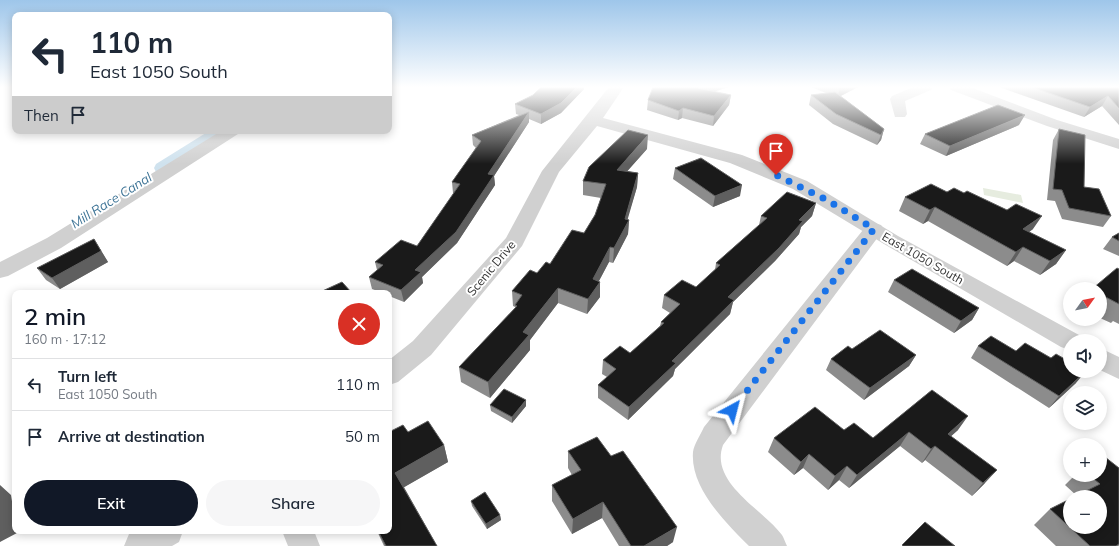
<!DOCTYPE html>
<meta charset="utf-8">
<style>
body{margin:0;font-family:Mulish,sans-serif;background:#f6f6f7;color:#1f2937;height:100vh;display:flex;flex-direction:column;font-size:15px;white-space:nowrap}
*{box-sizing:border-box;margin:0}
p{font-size:13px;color:#747a83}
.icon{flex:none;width:22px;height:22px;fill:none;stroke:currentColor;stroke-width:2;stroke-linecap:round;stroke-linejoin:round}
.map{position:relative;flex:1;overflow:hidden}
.sheet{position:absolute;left:12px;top:290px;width:380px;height:244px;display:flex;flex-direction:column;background:#fff;border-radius:8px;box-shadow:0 2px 10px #0003}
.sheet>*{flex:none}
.hud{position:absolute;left:12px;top:12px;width:380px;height:122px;border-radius:8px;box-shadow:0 2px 10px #0003;background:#fff;color:#1f2937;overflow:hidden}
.needle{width:26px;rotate:57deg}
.buttons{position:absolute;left:1063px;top:282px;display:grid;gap:8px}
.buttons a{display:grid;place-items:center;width:44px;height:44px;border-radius:50%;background:#fff;box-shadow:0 2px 10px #0003;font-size:20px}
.pin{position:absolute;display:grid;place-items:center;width:34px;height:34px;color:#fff;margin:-41px -17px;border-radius:50% 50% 50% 0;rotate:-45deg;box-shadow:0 0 4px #0007}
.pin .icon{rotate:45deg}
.me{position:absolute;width:44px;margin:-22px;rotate:38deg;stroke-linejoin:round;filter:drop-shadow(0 0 3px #0008)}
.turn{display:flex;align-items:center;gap:14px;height:84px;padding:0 12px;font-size:18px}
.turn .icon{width:52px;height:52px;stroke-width:2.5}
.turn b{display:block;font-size:28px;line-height:34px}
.then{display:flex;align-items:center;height:38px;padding:0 12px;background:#0003;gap:8px;font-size:15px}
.round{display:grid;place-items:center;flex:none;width:42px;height:42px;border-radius:21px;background:#f6f6f7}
.summary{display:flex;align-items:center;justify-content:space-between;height:68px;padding:0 12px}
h1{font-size:24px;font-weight:600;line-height:30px;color:#111827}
.button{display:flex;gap:8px;margin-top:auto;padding:8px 12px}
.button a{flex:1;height:46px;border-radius:24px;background:#111827;color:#fff;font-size:16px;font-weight:600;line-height:46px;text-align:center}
.button a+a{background:#f6f6f7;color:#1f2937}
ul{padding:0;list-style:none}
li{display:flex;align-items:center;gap:12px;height:52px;padding:0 12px;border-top:1px solid #e0e1e3}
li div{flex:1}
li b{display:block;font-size:15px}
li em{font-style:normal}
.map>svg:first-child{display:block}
</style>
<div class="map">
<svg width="1119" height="546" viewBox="0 0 1119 546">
<rect width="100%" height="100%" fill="#fff"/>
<path fill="#e6ecdf" d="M983,188L1021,195L1023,203L984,195Z"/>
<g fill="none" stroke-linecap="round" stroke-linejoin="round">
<path fill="#cfe2ee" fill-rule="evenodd" d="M209,131H228L225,134L168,172L162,173L156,172L154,168L156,164Z"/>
<path fill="#d0d0d0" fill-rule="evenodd" d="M913,87H933L931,90L905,101L907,114L905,117H895L890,99L892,96Z
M949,87H970L1057,120L1119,139V149L1047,126L951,90Z
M874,223L881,225L884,229L723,445C709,483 764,510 782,535C784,538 785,542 787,546H749C726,523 690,488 693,452C694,444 701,434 704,427L867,225Z
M282,531H314L320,546H288Z"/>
<path fill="#d0d0d0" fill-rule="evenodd" d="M609,87H624L603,118L742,155L807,181L898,236L1079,335L1082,341H1070V350L1061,347L884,244L793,189L730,163L597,126L559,172L522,246L431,355L398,382L389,385V360L413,341L506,238L542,171Z
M221,131H240L238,134L61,248L8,276L0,278V262L47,238Z
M1100,348L1119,357V379L1100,370Z
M135,531H183L179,542L172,546H124L129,534Z"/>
</g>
<path fill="#8c8c8c" d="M584,87V89L561,113L541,124L529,119V122L494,176L495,185L457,243L422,277L423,283L404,302L389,296V293H383L372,289L369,277L377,270L375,262L417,246L454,193H453L452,182L476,148L473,145L472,135L519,115L516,114L515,104Z
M811,87H858L840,96L884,129L881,140L877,145L833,124L809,105L811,95L826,93Z
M999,87H1119V125L1102,106L1084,117Z
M715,92L731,95L729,105L713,126L682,118L678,120L647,110L648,100Z
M1019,125L946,156L920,144L925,134Z
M1059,129L1084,187L1111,216L1103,227L1062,219L1055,201L1047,200L1053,140Z
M647,149L627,171L638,173L637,187L627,219L629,220L628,234L613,263L609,262L599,281L600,297L587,314L558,303L530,340V350L490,398L461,382L459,367L515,308V307L513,306L512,291L550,264L584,233L595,215L601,198L583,195V181Z
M675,168L740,196L713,207L673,179Z
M947,192L1033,229L1029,232L1066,250L1056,264L1040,275L1014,261L1007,266L928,221L923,224L899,211L905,197Z
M816,203L812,216L801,227L799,234L775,261L733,302L730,314L675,369L673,376L628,420L598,398V385L607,377L602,374L603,360L630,353L660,326L661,322L670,313L662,308L664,295L696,287L715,270L716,263L759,225L761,216Z
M1119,233V256L1103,249L1112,237Z
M94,239L108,262L60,289L46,280L37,268Z
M1119,269V324L1113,321L1111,323L1100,318V289Z
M894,280L979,308L972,320L954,333L888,292Z
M978,346L1016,351L1076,383L1049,408L971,358Z
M852,349L916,355L909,366L864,400L826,370L831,359Z
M932,390L958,430L951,436L985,483L972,496L925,460L922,463L900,446L849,488L839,480L828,490L803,468L794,475L768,452L774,438L844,430L873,438Z
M490,405L526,406L512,423L491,411Z
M408,432L444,445L448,462L404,487L437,546H384L377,531H389Z
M568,451L673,542L667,546H619L602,518L572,534L552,501V485L572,475L568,468Z
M1075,475H1100L1119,546H1056L1034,525L1050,509L1077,496L1065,485Z
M471,501L500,515L501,520L487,529L472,506Z"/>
<path fill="#5f5f5f" d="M577,87H584V89L561,113L541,124V114Z
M700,87H729L697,97L698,88Z
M842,87H858L837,98L840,88Z
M731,95L729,105L713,126L714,116Z
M1108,96L1102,106L1084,117L1090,107Z
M683,108L682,118L678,120L679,111Z
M529,112V122L494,176L495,185L457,243L422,277L423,283L404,302L401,290L415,270L488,174Z
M1025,115L1019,125L946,156L950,146Z
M884,129L881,140L877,145L881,135Z
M648,135L647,149L616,184L617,170Z
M638,173L637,187L626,225L629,220L628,234L613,263L614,248L625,219Z
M742,185L740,196L713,207L715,196Z
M816,203L812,216L801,227L799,234L775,261L733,302L730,314L675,369L673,376L628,420L629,407L728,297L799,220Z
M935,207L928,221L923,224L930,210Z
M1042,216L1033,229L1015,243L1023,229Z
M94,239L108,262L60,289L52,278Z
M610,247L609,262L593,292L600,282V297L587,314L588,299L593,279Z
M1023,247L1014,261L1007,266L1016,252Z
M1066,250L1056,264L1040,275L1050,261Z
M558,288V303L530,340V350L490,398L488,382L523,332Z
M979,308L972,320L954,333L961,321Z
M916,355L909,366L864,400L870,388Z
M1086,371L1076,383L1049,408L1059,396Z
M526,400V406L512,423V417Z
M968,416L958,430L938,448L948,434Z
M909,432L900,446L849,488L857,475Z
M444,445L448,462L401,489L395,473Z
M935,446L925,460L922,463L931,449Z
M809,454L803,468L794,475L801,462Z
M847,466L839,480L828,490L835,476Z
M997,470L985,483L972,496L983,483Z
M0,485L11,495L15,520V531H17V533L0,542Z
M603,502L602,518L572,534L573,519Z
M500,515L501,520L487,529L486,524Z
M677,527L673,542L667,546H644Z"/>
<path fill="#1a1a1a" stroke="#5f5f5f" d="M541,87H577L561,103L541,114L515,104L533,95Z
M653,87H700L698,88L731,95L714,116L683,108L679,111L648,100Z
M1031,87H1119V108L1108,96L1090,107Z
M835,92L884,129L881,135L836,114L811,95Z
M998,105L1025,115L950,146L925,134Z
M529,112L488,174L494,175L456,232L415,270L421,272L401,290L369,277L383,265L375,262L401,240L417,246L460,184L452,182L481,141L472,135Z
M1059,129L1085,135L1084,187L1099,189L1111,216L1069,208L1062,190L1053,189Z
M628,130L648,135L617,170L638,173L625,219L629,220L614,248L610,247L593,279L600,282L588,299L558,288L523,332L529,335L488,382L459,367L517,306L515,305L522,295L512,291L530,270L537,273L546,262L550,264L572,230L584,233L595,215L606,184L583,181L589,167Z
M701,158L742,185L715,196L675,168Z
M931,184L947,192L954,188L964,193L967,191L1007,210L1016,204L1042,216L1023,229L1066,250L1050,261L1023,247L1016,252L935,207L930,210L905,197Z
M787,192L816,203L799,220L803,221L779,248L728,297L734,300L672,361L676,363L629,407L598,385L616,369L603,360L620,346L630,353L664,323L661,322L680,304L664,295L682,280L696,287L720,265L716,263L767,218L761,216Z
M1119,233V241L1112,237Z
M94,239L101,251L52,278L37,268Z
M1117,268L1119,269V304L1100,294V289H1092Z
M912,269L979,308L961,321L894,280Z
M342,282L352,293H318Z
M880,330L916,355L870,388L831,359L848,346L852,349Z
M991,336L1016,351L1025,343L1051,358L1056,354L1070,362V371H1086L1059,396L978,346Z
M504,389L526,400L512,417L490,405Z
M932,390L968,416L948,434L997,470L983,483L935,446L931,449L909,432L857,475L847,466L835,476L809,454L801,462L774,438L815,407L844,430L854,423L873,438Z
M428,421L444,445L395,473L437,546H386L378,531H389V432L403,425L408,432Z
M597,437L611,456L623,451L677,527L644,546H631L603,502L573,519L552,485L581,470L568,451Z
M1105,457L1119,468V544L1116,546H1090L1050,509L1070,499V527H1100V497H1074L1100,484L1089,475H1100V460Z
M485,492L500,515L486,524L471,501Z
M925,522L955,546H903L902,545Z"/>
<linearGradient id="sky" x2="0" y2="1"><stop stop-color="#9ec6ea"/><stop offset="0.53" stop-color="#fff"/><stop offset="1" stop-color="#fff" stop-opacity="0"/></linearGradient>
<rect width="1119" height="164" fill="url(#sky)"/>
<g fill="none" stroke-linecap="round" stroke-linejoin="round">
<path stroke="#1a73e8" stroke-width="7" stroke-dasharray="0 12.6" d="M732,410L874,229L827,200L776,175"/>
</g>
<g text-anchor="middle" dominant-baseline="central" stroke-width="4" stroke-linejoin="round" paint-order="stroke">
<g font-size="12" fill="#333" stroke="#fff">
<text transform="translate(923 258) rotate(30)">East 1050 South</text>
<text transform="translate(491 268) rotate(-50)">Scenic Drive</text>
</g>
<g font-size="13" font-style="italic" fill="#3f7597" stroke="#fff">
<text transform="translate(111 200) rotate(-32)">Mill Race Canal</text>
</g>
</g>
</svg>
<div class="buttons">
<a><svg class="needle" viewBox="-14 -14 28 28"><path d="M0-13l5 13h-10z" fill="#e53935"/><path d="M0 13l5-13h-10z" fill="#747a83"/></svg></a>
<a><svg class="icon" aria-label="sound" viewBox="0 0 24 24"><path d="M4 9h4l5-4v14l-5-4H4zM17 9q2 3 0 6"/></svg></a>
<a><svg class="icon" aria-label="layers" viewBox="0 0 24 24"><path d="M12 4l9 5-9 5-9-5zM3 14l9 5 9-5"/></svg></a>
<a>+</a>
<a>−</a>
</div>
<div class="pin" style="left:776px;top:175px;background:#d93025"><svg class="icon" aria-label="arrive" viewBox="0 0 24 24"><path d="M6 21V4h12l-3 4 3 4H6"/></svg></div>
<svg class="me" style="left:732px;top:410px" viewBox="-20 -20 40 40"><path d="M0-17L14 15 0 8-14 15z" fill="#1a73e8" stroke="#fff" stroke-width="4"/></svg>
<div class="hud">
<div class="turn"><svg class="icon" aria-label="left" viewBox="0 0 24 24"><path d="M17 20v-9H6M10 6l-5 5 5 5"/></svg><div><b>110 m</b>East 1050 South</div></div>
<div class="then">Then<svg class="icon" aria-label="arrive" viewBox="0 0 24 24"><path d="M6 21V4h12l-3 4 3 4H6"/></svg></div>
</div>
<section class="sheet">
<div class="summary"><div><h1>2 min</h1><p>160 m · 17:12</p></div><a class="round" style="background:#d93025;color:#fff"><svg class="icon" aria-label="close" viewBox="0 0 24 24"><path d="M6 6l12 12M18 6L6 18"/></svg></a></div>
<ul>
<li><svg class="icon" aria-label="left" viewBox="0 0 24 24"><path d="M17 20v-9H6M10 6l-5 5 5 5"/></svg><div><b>Turn left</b><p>East 1050 South</p></div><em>110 m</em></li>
<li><svg class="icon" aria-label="arrive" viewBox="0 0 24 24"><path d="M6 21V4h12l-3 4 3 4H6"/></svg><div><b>Arrive at destination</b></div><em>50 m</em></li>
</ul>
<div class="button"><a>Exit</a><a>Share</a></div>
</section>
</div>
